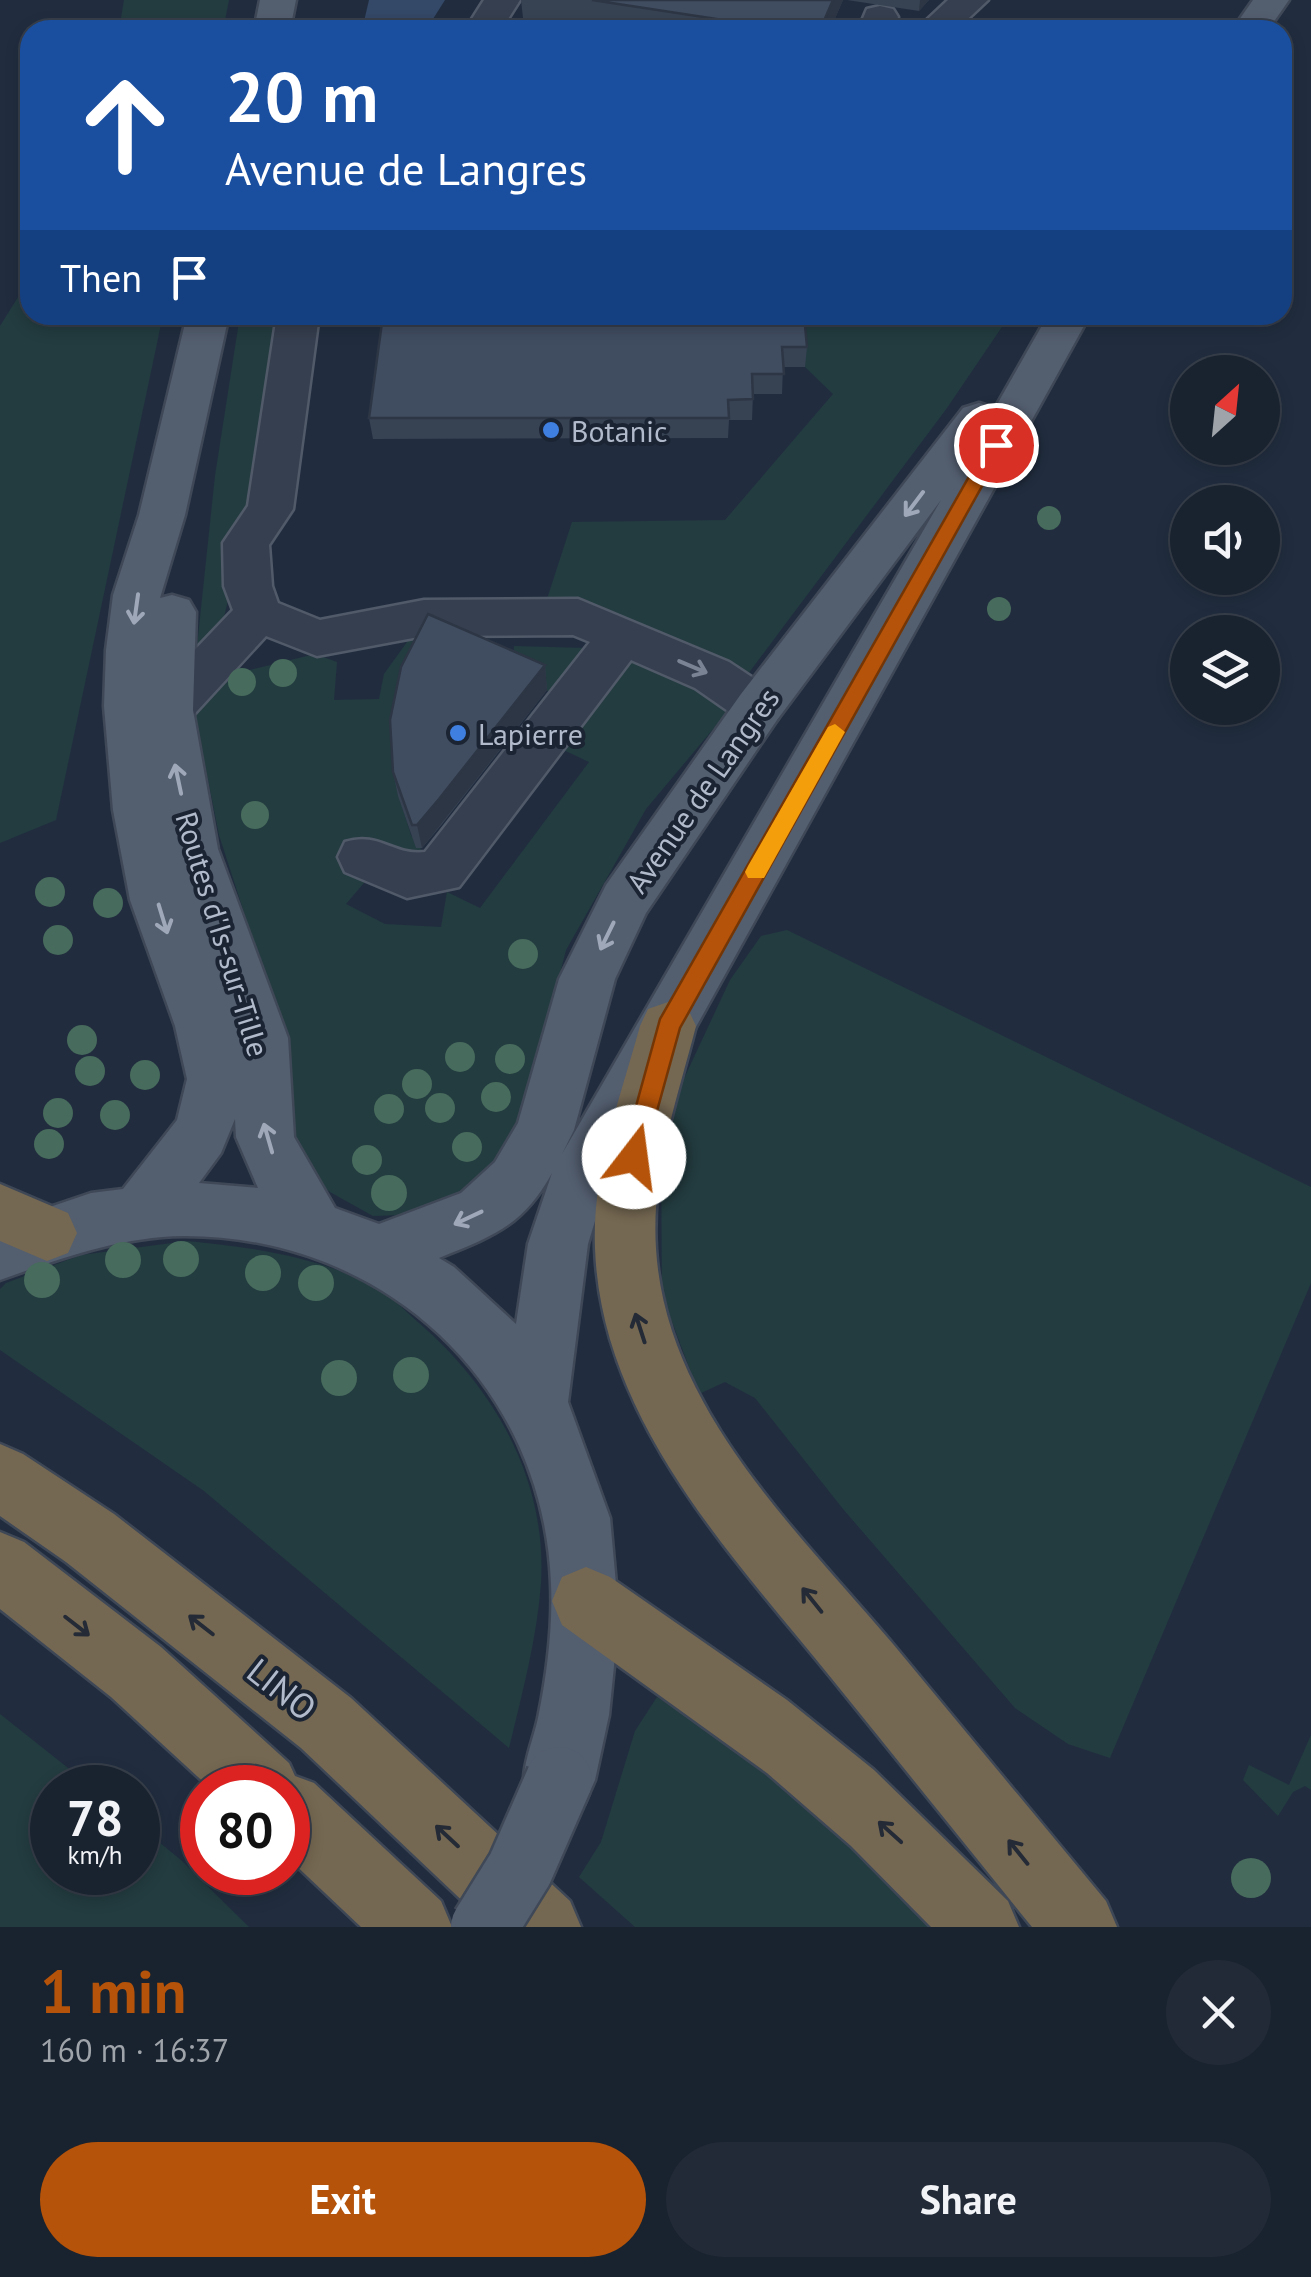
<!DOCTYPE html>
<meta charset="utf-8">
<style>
body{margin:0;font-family:"PT Sans",sans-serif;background:#222a37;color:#f1f3f6;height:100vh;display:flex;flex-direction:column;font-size:38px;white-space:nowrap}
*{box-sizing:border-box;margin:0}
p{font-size:32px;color:#9fa4aa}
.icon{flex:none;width:55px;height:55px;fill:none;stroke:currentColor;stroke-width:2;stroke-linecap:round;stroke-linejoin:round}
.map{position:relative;height:1927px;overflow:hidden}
.drawer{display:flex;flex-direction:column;background:#19222f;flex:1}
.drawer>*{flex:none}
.guide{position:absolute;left:20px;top:20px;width:1272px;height:305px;border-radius:30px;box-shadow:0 5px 15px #0003,0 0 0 2px #373f4b;background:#1a4fa0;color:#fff;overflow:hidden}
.needle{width:65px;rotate:27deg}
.fabs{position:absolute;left:1170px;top:355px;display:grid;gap:20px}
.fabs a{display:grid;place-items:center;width:110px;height:110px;border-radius:50%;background:#19222f;box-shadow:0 5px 15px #0003,0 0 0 2px #373f4b;font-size:50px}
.speed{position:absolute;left:30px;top:1765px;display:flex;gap:20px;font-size:50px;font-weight:700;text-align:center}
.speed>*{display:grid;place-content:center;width:130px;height:130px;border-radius:50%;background:#19222f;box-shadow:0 5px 15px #0003,0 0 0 2px #373f4b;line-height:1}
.speed small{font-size:25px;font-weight:400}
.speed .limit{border:15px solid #d22;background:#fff;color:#111}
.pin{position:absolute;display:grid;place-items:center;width:85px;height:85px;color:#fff;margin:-42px;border:5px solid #fff;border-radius:50%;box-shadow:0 2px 10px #0007}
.me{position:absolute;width:110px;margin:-55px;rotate:15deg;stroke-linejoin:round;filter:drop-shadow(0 0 8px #0008)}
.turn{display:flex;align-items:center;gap:35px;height:210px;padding:0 40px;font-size:45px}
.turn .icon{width:130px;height:130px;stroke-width:2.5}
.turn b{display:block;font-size:70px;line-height:85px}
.then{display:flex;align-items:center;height:95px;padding:0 40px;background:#0003;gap:20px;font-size:38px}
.round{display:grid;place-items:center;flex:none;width:105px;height:105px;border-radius:52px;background:#222a37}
.head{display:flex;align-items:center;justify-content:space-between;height:170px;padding:0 40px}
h1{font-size:60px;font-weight:700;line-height:75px;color:#b45309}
.button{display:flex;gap:20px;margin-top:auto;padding:20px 40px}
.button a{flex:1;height:115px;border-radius:60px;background:#b45309;color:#fff;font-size:40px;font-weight:700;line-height:115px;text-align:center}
.button a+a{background:#222a37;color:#f1f3f6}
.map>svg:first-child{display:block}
</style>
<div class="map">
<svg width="1311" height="1927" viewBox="0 0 1311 1927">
<rect width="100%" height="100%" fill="#212d3f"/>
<path fill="#233c40" d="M124,0H229L223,30H119Z
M30,278V315H163L56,820L0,843V326Z
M240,315H285L245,530L217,646L195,665L215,476Z
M801,315H1010L947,408L748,674C696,644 603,608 544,608L572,522L725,520L833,394L805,367Z
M415,631H483L469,649L513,668L514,646L586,648L552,693L528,681L397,790L411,835L421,849L413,859L369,877L346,904L385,924L441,927L447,892L480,908L589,762L555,746L629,657L683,676L729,710L646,809L566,950L522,1121L495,1165L446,1202L401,1215L373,1216L330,1192L311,1176L291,1140L277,1015L219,835L193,704L233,674L315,654L337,662L334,700L379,699L384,674Z
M787,930L1311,1187V1283L1110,1758L1068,1744L1015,1708L843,1509L755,1398L725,1382L699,1394L662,1295L661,1147L681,1085L730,980L761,936Z
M187,1241C251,1247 321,1257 378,1288C393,1297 406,1312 419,1323C495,1389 547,1480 541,1583C537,1638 522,1694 509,1748L204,1491L0,1350V1289L6,1283L81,1255Z
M657,1697L774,1773L862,1851L931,1927H635L579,1877L601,1842L635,1731Z
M0,1714L92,1787L52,1788V1872H138V1825L181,1860L249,1927H0Z
M1311,1735V1790L1305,1786L1293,1792L1278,1816L1243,1780L1249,1765L1289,1785Z"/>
<path fill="#344867" d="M369,0H445L426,30H362Z"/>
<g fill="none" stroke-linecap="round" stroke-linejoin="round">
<g stroke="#515a69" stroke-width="5">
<path id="minor" d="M484,0H520L508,19L517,30H475L470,22Z
M948,0H988L956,30H916Z
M880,6L893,9L898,17L894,30H858L867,9Z
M277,315H319L293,509L269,545L272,586L278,603L320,620L424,600L578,599L729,662L777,694L784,707L777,720L759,726L741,720L695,688L631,660L459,887L407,898L345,872L338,857L345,842C379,831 393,856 425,852L590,642L573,635L424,636L317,656L266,636L186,723L168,729L150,723L143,710L150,697L233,610L224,586L223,543L248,506Z"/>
</g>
<g stroke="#3f4857" stroke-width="5">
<path id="major" d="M260,0H296L290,30H254Z
M1253,0H1289L1268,30H1232Z
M187,315H229L185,515L160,598L172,595L189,600L196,612L193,710L218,849L288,1038L294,1137L335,1208L379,1224L461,1193L495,1162L518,1123L559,979L606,885L741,694L963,408L979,403L995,408L1048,315H1090L603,1195L588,1244L568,1402L610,1518L619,1617L609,1715L595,1780L584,1805L559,1816L534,1805C530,1797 523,1786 524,1777C525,1758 534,1737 538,1718C547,1674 553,1628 551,1583C543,1382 382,1235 183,1236C119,1237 59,1259 0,1280V1224L91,1193L123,1189L177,1120L187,1079L175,1026L130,900L113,810L104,706L106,650L113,595L139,515ZM941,500L562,1154L574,1130L615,979L646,913L777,720ZM235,1119L236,1137L258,1188L199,1183L221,1153ZM552,1173L528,1244L516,1324L454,1267L439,1258C493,1236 523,1226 552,1173Z"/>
</g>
<g stroke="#3e4756" stroke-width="5">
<path id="highway" d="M668,1002L688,1009L696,1026C677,1100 651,1171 656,1249C666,1408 796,1529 893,1644C964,1730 1035,1815 1106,1901L1117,1927H1032C965,1844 899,1762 832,1679C731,1554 601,1419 595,1248C592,1171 620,1099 640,1026L648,1009Z
M0,1184L68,1213L77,1233L68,1253L47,1261L0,1241Z
M0,1444L23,1454L114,1514L351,1698L570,1901L581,1927H490L301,1748L66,1562L0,1516Z
M0,1532L24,1542L161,1647L289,1763L295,1776L314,1783L441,1901L452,1927H361L288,1858V1788H210L111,1697L0,1609Z
M586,1567L610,1577L787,1700L874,1770L1008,1901L1019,1927H931L851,1846L767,1773L562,1625L552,1601L562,1577Z"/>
</g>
<use href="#minor" fill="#363f4f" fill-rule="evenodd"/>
<use href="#major" fill="#535e6f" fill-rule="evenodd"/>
<use href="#highway" fill="#756852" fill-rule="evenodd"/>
<g stroke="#3f4857" stroke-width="71" stroke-linecap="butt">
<path id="major-bridge" d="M484,1927L520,1869L559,1780"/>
</g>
<use href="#major-bridge" stroke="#535e6f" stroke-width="66"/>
</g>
<g fill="#476b5c">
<circle cx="1049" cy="518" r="12"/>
<circle cx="999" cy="609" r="12"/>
<circle cx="283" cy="673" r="14"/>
<circle cx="242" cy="682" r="14"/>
<circle cx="255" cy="815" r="14"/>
<circle cx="50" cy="892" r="15"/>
<circle cx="108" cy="903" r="15"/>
<circle cx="58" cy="940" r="15"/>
<circle cx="523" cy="954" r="15"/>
<circle cx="82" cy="1040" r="15"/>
<circle cx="460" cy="1057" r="15"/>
<circle cx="510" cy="1059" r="15"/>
<circle cx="90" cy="1071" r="15"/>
<circle cx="145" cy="1075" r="15"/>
<circle cx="417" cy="1084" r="15"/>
<circle cx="496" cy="1097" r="15"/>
<circle cx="440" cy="1108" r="15"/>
<circle cx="389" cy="1109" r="15"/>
<circle cx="58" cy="1113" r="15"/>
<circle cx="115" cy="1115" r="15"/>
<circle cx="49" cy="1144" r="15"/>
<circle cx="467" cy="1147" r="15"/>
<circle cx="367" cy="1160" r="15"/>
<circle cx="389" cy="1193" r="18"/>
<circle cx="181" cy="1259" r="18"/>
<circle cx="123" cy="1260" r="18"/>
<circle cx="263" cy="1273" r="18"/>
<circle cx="42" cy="1280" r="18"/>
<circle cx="316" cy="1283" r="18"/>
<circle cx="411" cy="1375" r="18"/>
<circle cx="339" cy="1378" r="18"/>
<circle cx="1251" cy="1878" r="20"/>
</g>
<path fill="#374253" d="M521,0H843L830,30H597L523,18Z
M847,0H929L919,11Z
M383,315L807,347L805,367H783L782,394H753L752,420H729L728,438L373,439L369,418Z
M545,665L547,690L443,823L422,848H416L398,796L393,772Z"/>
<path fill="#2d3644" d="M833,0H843L830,30H820Z
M920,0H929L919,11Z
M545,665L547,690L422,848L417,825Z"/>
<path fill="#404d61" stroke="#2d3644" stroke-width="2.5" d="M592,0H833L820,30H755L756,25Z
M383,315H804L807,347H782L784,374H752L753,399L728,400L729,418H369Z
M428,614L545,665L439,799L417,825H412L393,772L390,720L401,667Z"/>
<defs><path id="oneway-shaft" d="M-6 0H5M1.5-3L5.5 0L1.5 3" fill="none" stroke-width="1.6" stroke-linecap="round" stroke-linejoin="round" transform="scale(2.5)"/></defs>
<g stroke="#9ea8b8">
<use href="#oneway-shaft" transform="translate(914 504) rotate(127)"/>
<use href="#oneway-shaft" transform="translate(136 609) rotate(98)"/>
<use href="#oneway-shaft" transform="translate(178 779) rotate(-102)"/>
<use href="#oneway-shaft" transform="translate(163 919) rotate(73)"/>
<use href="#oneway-shaft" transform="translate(607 936) rotate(116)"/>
<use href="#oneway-shaft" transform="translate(268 1138) rotate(-106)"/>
<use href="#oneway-shaft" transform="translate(468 1218) rotate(155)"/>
</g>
<use stroke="#7a8393" href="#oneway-shaft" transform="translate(693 667) rotate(23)"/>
<g stroke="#242b36">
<use href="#oneway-shaft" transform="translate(640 1328) rotate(-108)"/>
<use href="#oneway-shaft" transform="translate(812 1600) rotate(-129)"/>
<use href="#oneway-shaft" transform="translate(201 1625) rotate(-142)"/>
<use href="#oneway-shaft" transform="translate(77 1626) rotate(38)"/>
<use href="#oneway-shaft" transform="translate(890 1832) rotate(-138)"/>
<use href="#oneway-shaft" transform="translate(447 1836) rotate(-137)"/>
<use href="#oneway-shaft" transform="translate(1018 1852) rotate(-129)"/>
</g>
<path fill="#b45309" stroke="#753606" stroke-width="2.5" d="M996,439L1005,445L680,1028L642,1165L634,1168L625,1165L622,1157L660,1019L987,445Z"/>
<path fill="#f59e0b" d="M835,724L845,732L764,878H748L745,872L748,866L828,727Z"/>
<g fill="#3f7fe0" stroke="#1b2433" stroke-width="4">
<circle cx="551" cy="430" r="10"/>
<circle cx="458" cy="733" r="10"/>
</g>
<g text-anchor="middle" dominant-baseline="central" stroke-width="8" stroke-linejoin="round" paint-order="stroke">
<g font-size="30" fill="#b1baca" stroke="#1b2433" text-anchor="start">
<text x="571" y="430">Botanic</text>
<text x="478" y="733">Lapierre</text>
</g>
<g font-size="30" fill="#b1baca" stroke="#1b2433">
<text transform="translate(702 790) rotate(-55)">Avenue de Langres</text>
<text transform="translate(223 934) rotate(73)">Routes d'Is-sur-Tille</text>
</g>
<g font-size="35" fill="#b1baca" stroke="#1b2433">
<text transform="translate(282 1689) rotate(38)">LINO</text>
</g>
</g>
</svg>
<div class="fabs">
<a><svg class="needle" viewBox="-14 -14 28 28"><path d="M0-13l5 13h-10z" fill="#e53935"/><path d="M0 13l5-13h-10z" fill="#9fa4aa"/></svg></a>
<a><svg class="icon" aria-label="sound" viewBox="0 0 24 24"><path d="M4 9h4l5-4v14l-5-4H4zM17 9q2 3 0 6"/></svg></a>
<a><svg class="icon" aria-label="layers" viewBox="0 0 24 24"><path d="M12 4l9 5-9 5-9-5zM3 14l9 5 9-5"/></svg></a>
</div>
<div class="speed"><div>78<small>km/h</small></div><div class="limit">80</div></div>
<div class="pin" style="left:996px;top:445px;background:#d93025"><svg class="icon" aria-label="arrive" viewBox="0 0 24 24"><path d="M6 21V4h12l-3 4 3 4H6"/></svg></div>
<svg class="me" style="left:634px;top:1157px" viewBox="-20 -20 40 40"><circle r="19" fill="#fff"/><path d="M0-13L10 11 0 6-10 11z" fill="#b45309"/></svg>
<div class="guide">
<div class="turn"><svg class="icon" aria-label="ahead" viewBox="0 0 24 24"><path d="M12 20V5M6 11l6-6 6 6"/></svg><div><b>20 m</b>Avenue de Langres</div></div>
<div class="then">Then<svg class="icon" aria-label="arrive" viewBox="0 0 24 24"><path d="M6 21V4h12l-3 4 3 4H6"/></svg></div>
</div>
</div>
<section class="drawer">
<div class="head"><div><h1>1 min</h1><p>160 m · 16:37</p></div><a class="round"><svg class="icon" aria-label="close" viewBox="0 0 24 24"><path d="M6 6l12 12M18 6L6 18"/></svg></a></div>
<div class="button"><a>Exit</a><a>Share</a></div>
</section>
